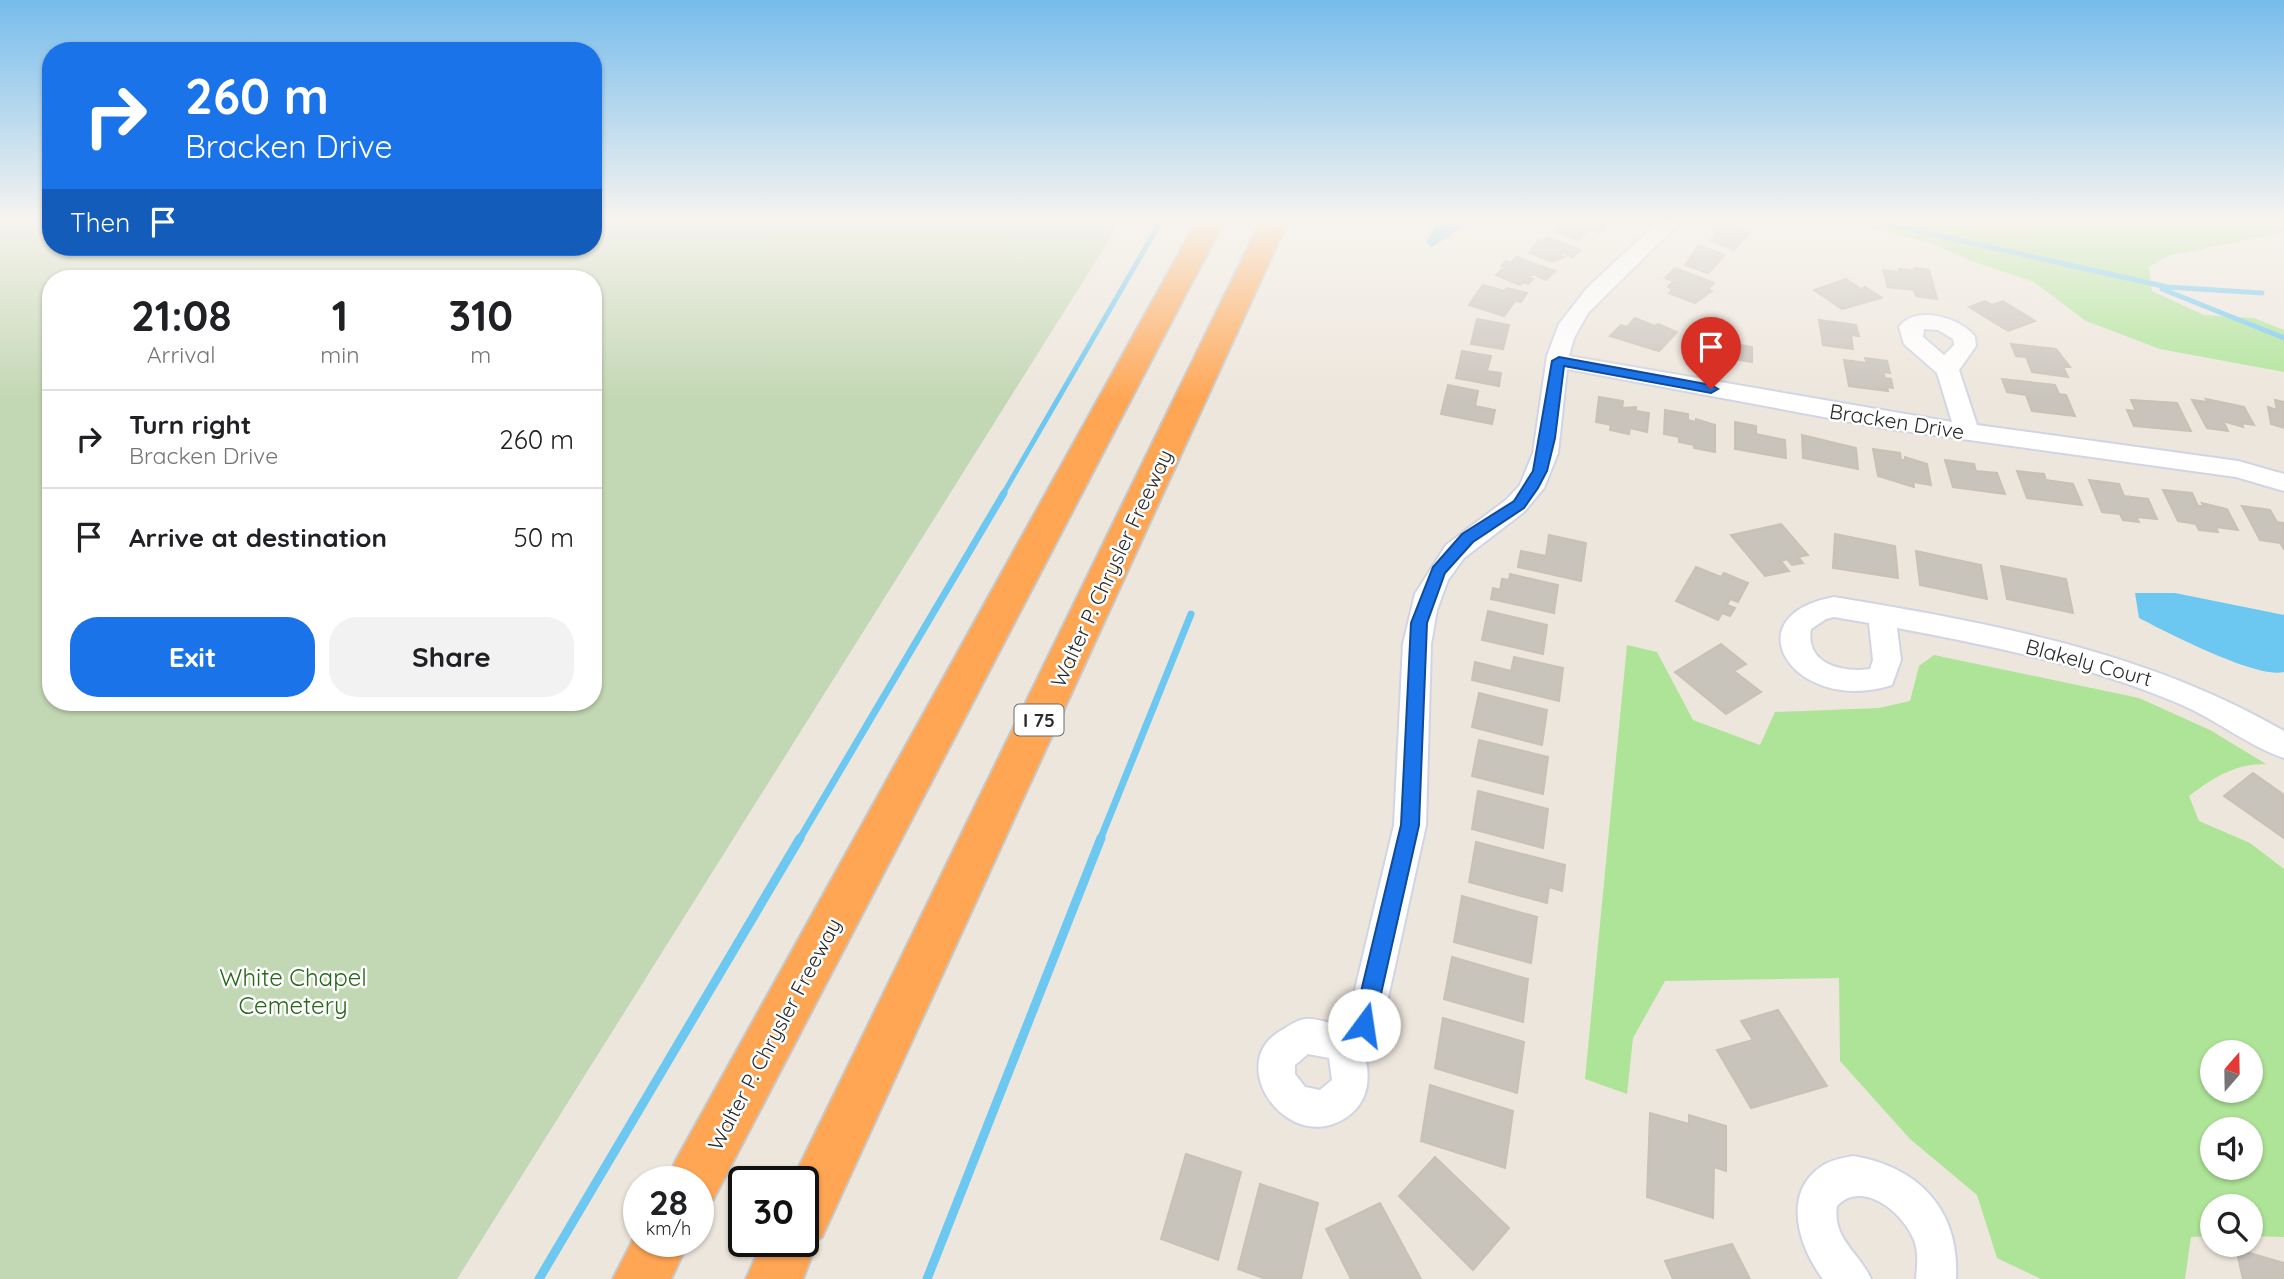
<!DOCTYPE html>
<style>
body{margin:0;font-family:Quicksand,sans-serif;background:#f2f2f2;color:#202124;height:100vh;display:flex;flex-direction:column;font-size:26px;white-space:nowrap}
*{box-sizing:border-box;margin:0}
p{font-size:23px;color:#757577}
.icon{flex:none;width:38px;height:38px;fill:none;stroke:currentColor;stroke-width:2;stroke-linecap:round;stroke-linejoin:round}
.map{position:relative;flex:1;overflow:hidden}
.side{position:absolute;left:42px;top:270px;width:560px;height:441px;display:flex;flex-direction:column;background:#fff;border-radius:28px;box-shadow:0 2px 5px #0004}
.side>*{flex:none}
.top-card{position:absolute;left:42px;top:42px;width:560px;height:214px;border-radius:28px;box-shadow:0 2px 5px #0004;background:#1a73e8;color:#fff;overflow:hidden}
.needle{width:46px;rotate:20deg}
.tools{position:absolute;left:2200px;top:1040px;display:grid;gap:14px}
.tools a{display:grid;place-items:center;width:63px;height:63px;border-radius:50%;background:#fff;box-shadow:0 2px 5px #0004;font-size:35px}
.speed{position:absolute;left:623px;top:1166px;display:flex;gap:14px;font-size:35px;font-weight:700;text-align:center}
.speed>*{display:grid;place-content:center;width:91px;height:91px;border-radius:50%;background:#fff;box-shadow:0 2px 5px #0004;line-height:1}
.speed small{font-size:18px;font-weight:400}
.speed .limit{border:4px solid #111;border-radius:10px;background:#fff;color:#111}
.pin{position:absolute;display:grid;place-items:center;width:60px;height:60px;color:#fff;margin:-72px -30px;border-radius:50% 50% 50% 0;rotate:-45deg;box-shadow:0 0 7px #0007}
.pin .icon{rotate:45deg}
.me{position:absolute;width:77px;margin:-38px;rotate:14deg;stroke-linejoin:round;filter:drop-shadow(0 0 5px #0008)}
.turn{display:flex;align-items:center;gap:24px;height:147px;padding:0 28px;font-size:32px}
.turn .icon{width:91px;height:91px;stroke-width:2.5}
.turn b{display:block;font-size:49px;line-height:60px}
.then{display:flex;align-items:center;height:66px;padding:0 28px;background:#0003;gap:14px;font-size:26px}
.eta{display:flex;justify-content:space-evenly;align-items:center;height:119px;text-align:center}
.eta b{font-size:42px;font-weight:800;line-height:49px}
.cta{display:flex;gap:14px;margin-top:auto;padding:14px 28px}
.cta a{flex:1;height:80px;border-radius:28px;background:#1a73e8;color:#fff;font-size:28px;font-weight:800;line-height:80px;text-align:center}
.cta a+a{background:#f2f2f2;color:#202124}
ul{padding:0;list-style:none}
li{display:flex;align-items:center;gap:21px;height:98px;padding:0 28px;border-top:2px solid #e0e0e0}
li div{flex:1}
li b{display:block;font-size:26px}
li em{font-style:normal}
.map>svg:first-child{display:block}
</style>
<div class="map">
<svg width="2284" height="1279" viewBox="0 0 2284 1279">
<rect width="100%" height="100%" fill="#ede6dc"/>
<path fill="#aee497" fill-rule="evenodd" d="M1842,221H2284V232L2168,256L2149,267L2152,291L2204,315L2254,318L2284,330V372L2160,349L2086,321L2034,282L1969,260L1931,243Z
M1627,645L1657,652L1693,720L1760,745L1775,712L1879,708L1910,701L1919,666L1934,655L2139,698L2210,730L2266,764C2235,764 2214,777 2189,796L2199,821L2250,843L2284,869V1237L2251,1236L2250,1206H2212V1236L2191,1237L2185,1279H2041L1997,1258L1977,1195L1910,1139L1840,1061L1839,978L1665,981L1633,1038L1627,1094L1585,1079ZM2212,1052H2250V1090H2212ZM2212,1129H2250V1167H2212Z"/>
<path fill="#c2d7b3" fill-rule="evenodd" d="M0,221H51V247H593V221H1121L457,1279H0ZM51,278H593V702H51Z"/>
<path fill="#6cc7f1" d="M1438,221H1472L1432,247L1426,243Z
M2135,593H2175L2284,615V672C2257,679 2166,632 2139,618Z"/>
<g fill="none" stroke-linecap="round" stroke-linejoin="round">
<path stroke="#6cc7f1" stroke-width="5" d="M1874,221L2167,287L2262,293
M2162,289L2284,338
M1003,494L1161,221"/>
<path stroke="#6cc7f1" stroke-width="7" d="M799,840L1004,493
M1100,840L1191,614"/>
<path stroke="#6cc7f1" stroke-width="9" d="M539,1279L800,838
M927,1279L1101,838"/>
</g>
<path fill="#c8c3bb" stroke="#c8c2b5" stroke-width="2" d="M1557,221H1592L1606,226L1599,233L1590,229L1578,240L1554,231L1561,225Z
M1720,222L1750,233L1734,250L1710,241L1718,233L1712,231Z
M1547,237L1581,250L1573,257L1563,253L1560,255L1565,257L1552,262L1529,253L1539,240L1543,241Z
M1699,245L1725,255L1708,273L1685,265Z
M1517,257L1555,271L1546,280L1533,274L1529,277L1533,279L1528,284L1524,282L1520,285L1496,275L1505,267L1501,266L1506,261L1510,263Z
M1675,268L1714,283L1708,289L1712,291L1695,303L1669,293L1673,289L1668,287L1672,283H1679L1665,278Z
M1915,268L1929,270L1937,299L1916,296L1914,290L1888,287L1883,270L1900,272L1899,269L1916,271Z
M1846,279L1861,289L1865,287L1882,298L1842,309L1814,290Z
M1483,285L1505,291L1507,288L1527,293L1521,302L1515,301L1504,316L1469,305Z
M1985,301L1992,305L2003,301L2035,321L2008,331L1969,307Z
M1635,318L1655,326L1658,324L1677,332L1659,351L1610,336L1621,325L1627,327Z
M1477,319L1509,325L1503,349L1471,344Z
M1819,320L1856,325L1859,336L1851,335L1853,349L1823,345Z
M1699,337L1735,341V344L1752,347V362L1721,357V362L1697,357Z
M2011,344L2056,349L2070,367H2063L2068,377L2032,372L2026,357L2016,356Z
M1462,351L1491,356L1487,371L1501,373L1499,386L1456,378Z
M1865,358L1887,361L1890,373L1883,372L1885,378L1891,379L1893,388L1887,387L1888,391L1849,386L1844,360L1867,363Z
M2002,379L2055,385L2059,394L2066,395L2075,416L2032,411L2026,395L2007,392Z
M1448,385L1478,391L1475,406L1495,410L1492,424L1441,414Z
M1599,397L1623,401L1622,408L1636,407V411L1649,413L1647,432L1630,428L1629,434L1610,430L1611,425L1596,422Z
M2206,399L2244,407L2254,425L2241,423L2243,427L2223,421L2228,431L2207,428L2192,400L2208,402Z
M2131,400L2177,403L2191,431L2134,426L2127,410L2136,411Z
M2275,400L2284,402V428L2271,424L2268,407L2277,410Z
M1665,410L1688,414V420L1696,422V419L1715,425V452L1694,448V445L1679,442V437L1664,434Z
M1735,422L1756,426V434L1785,440L1786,458L1735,449Z
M1802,435L1856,448L1858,469L1803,458Z
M1873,449L1900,453L1901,460H1905V457L1927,464L1931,485L1913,482L1914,487L1878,476Z
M1945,460L1974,464L1976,471L1997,473L2005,494L1953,487Z
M2017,471L2044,474L2046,480L2073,484L2082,505L2027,498Z
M2089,480L2119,484L2124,496L2148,499L2157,519L2136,517L2139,522L2123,520L2120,514L2102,512Z
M2163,490L2192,493L2198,506H2204L2202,503L2227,509L2238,530L2216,527L2218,532L2199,530L2196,524L2178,521Z
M2242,506L2270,510L2277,522L2284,523V549L2280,543L2260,540Z
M1781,524L1808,555L1798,557L1803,563L1792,565L1787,559L1781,561L1789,571L1765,576L1731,535Z
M1835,534L1895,546L1898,578L1833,568Z
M1549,535L1586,543L1581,581L1518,567L1521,551L1546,556Z
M1916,551L1981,565L1987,599L1920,585Z
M2001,566L2066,579L2073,613L2007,599Z
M1696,567L1721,577L1724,573L1748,583L1738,602L1730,599L1727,605L1735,608L1730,616L1722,613L1718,620L1676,601Z
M1510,574L1558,585L1554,613L1491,599L1493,588L1500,590L1502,579L1509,580Z
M1488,611L1547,625L1543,654L1482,640Z
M1721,644L1746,664L1734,671L1761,692L1726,714L1675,672Z
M1514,657L1563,668L1559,701L1472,680L1475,662L1511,671Z
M1479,693L1547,710L1542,745L1472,727Z
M1479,740L1548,757L1543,794L1472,776Z
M2253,773L2284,795V838L2224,796Z
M1478,791L1548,809L1543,848L1472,829Z
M1476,842L1565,865L1562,891L1549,887L1547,903L1469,882Z
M1462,896L1537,917L1531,963L1454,942Z
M1452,957L1528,979L1523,1022L1444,999Z
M1778,1010L1827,1086L1751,1108L1717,1050L1753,1040L1741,1021Z
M1443,1018L1524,1042L1517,1093L1435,1068Z
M1430,1085L1513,1111L1505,1168L1421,1141Z
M1650,1113L1689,1124V1115L1726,1126V1171L1714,1167L1713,1218L1647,1197Z
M1186,1154L1241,1172L1218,1260L1161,1239Z
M1435,1157L1509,1228L1473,1270L1399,1196Z
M1260,1184L1318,1203L1301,1279H1266L1238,1269Z
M1380,1203L1421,1279H1351L1326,1229Z
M1732,1244L1750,1279H1673L1665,1261Z
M2236,1249L2284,1263V1279H2243Z"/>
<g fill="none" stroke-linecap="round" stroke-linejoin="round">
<g stroke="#d1d4e3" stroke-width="4">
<path id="minor" d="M1659,221H1681L1588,313L1574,338L1569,356L1952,422L1937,373L1904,344L1899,327C1915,304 1962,318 1975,337L1976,346L1959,370L1977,425L2238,461L2284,474V491L2236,477L1883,428L1567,369L1558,453L1544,488L1524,512L1464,558L1448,580L1437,610L1431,644L1426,825L1382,1025L1377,1037L1363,1049C1370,1071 1371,1096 1352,1113C1293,1163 1220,1064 1282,1030C1289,1026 1298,1019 1306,1019C1316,1018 1328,1023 1338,1025L1349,1015L1394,825L1403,644L1415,594L1446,545L1506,500L1520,485L1533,453L1547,356L1559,324L1587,288ZM1924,329L1938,330L1953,339L1954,345L1944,355L1923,337ZM1308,1054L1329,1058L1332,1080L1320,1090L1305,1087L1295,1074V1065Z
M1834,597C1990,623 2146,651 2284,731V758C2246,745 2213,717 2175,702C2086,665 1992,646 1897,628L1901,660L1892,685C1795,716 1729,616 1834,597ZM1834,617L1869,623L1873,660L1870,669C1842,673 1805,664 1811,629L1826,619Z
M1853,1156C1919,1167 1960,1210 1956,1279H1916C1917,1266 1919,1253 1914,1240C1903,1212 1862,1179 1837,1206C1832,1239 1860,1253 1871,1279H1823C1799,1248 1781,1193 1822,1166C1830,1160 1843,1158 1853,1156Z"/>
</g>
<g stroke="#c8c8c8" stroke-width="4">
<path id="motorway" d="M1197,221H1224L713,1200L698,1206V1181H668L675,1162Z
M1261,221H1288L822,1237L818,1239L803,1279H746L763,1241H803V1181H792Z
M639,1228V1241H689L671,1279H613Z"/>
</g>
<use href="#minor" fill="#fff" fill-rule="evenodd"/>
<use href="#motorway" fill="#ffa654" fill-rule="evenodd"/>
</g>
<linearGradient id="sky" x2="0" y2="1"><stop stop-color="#76bcec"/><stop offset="0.55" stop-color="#f7f4ef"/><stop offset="1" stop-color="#f7f4ef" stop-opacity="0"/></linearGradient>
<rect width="2284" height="400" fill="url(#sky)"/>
<path fill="#1a73e8" stroke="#114b97" stroke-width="2" d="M1559,357L1711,385L1718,389L1711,393L1564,366L1555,438L1547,471L1538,488L1524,508L1473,542L1445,573L1427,623L1419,825L1374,1025L1371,1032L1364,1035L1356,1032L1353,1025L1401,825L1411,623L1433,567L1462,534L1514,501L1533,471L1552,361Z"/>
<g text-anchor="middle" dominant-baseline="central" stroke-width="5" stroke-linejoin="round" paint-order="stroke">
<rect fill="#fff" stroke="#6a6a6a" stroke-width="2" x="1014.5" y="704.5" width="49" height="31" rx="5"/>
<g font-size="19" font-weight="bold" fill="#2a2a2a">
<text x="1039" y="720">I 75</text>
</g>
<g font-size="21" fill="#2a2a2a" stroke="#fff">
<text transform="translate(1897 421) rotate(9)">Bracken Drive</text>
<text transform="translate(1111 568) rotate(-65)">Walter P. Chrysler Freeway</text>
<text transform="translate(2089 662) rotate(15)">Blakely Court</text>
<text transform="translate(774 1034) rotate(-62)">Walter P. Chrysler Freeway</text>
</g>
<g font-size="24" fill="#256919" stroke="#fff">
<text x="293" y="977">White Chapel<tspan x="293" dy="28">Cemetery</tspan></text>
</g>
</g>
</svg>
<div class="tools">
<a><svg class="needle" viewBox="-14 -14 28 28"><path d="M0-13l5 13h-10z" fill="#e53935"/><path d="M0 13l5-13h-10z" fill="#757577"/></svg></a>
<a><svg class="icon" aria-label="sound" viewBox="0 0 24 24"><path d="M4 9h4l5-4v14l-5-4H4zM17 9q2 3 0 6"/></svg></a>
<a><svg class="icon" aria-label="search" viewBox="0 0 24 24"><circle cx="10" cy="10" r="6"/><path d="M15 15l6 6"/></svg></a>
</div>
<div class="speed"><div>28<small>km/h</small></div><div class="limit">30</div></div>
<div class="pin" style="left:1711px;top:389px;background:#d93025"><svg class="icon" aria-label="arrive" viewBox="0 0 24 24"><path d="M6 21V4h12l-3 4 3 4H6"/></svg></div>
<svg class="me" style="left:1364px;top:1025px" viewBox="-20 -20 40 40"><circle r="19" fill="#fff"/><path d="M0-13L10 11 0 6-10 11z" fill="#1a73e8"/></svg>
<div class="top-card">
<div class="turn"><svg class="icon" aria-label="right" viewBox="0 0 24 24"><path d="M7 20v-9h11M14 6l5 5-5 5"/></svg><div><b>260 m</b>Bracken Drive</div></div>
<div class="then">Then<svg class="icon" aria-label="arrive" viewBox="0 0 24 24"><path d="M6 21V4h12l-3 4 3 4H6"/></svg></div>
</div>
<section class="side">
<div class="eta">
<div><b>21:08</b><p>Arrival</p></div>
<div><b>1</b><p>min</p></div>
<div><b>310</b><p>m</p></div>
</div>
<ul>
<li><svg class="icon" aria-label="right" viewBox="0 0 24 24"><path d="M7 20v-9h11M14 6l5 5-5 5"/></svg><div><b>Turn right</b><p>Bracken Drive</p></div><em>260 m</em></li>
<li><svg class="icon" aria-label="arrive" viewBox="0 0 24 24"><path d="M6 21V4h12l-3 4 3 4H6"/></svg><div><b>Arrive at destination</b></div><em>50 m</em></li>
</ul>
<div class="cta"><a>Exit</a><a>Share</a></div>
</section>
</div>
